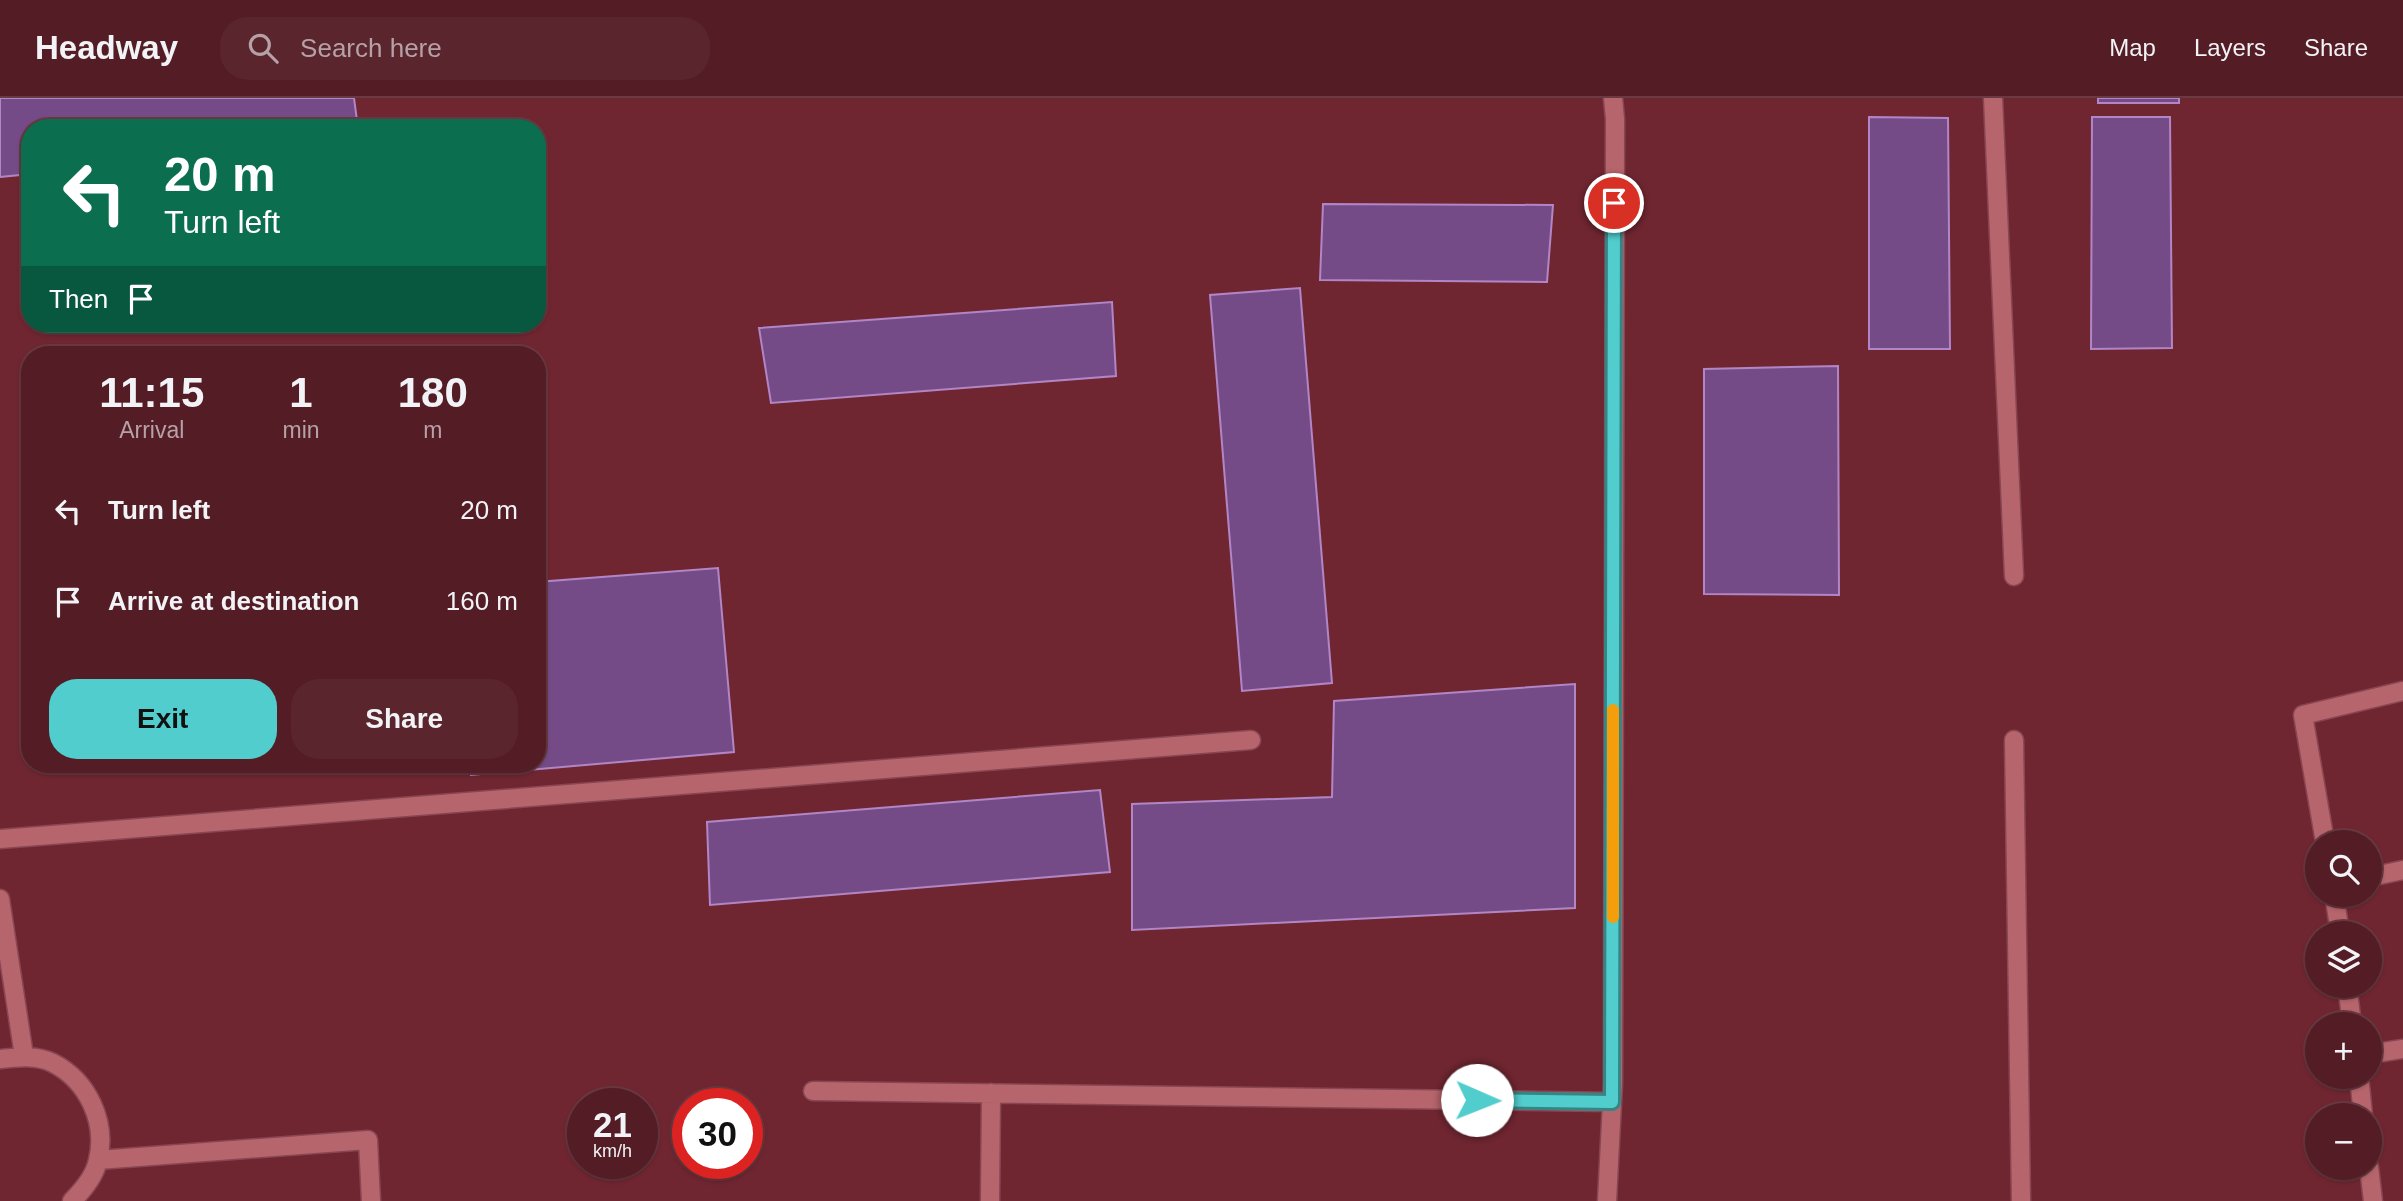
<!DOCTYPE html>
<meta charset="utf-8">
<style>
body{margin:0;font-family:Helvetica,sans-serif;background:#5a252d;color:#f1f3f6;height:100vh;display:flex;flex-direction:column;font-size:26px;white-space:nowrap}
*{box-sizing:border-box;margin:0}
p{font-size:23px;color:#b5a1a7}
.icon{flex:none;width:38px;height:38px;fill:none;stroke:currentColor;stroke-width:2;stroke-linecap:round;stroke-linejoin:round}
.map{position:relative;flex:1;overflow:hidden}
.sheet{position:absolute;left:21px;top:248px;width:525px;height:427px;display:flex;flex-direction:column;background:#541c25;border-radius:28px;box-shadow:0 2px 5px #0004,0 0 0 2px #6a3a42}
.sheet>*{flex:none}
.banner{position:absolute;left:21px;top:21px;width:525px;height:214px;border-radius:28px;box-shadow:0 2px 5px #0004,0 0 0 2px #6a3a42;background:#0b6e4f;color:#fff;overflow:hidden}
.buttons{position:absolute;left:2305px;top:732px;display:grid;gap:14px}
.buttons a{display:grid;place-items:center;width:77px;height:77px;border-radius:50%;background:#541c25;box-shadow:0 2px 5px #0004,0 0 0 2px #6a3a42;font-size:35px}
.speed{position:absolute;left:567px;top:990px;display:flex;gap:14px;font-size:35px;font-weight:700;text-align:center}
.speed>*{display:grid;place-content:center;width:91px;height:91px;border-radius:50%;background:#541c25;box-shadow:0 2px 5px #0004,0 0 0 2px #6a3a42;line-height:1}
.speed small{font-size:18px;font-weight:400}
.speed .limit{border:10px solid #d22;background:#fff;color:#111}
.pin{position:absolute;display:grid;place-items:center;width:60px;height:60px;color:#fff;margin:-30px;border:4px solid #fff;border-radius:50%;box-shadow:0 2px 7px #0007}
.me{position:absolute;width:77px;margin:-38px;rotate:91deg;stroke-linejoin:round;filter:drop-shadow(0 0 5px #0008)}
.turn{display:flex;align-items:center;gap:24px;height:147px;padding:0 28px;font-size:32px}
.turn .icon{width:91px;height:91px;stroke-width:2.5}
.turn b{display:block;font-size:49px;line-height:60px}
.then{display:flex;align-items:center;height:66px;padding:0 28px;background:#0003;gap:14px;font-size:26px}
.eta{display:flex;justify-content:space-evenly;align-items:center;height:119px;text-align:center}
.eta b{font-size:42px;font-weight:600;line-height:49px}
.cta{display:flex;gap:14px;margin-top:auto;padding:14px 28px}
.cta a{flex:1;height:80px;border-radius:28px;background:#52cdcd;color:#111;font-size:28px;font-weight:600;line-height:80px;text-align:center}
.cta a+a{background:#5a252d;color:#f1f3f6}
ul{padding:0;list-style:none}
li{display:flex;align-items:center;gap:21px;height:91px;padding:0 28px}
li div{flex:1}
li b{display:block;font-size:26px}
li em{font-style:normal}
header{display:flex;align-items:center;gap:42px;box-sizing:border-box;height:98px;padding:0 35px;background:#541c25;border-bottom:2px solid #6a3a42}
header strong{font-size:33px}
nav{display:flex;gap:38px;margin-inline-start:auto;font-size:24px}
.search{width:490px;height:63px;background:#5a252d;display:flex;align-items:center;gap:18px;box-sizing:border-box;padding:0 24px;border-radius:28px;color:#b5a1a7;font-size:26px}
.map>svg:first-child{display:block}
</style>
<header>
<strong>Headway</strong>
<div class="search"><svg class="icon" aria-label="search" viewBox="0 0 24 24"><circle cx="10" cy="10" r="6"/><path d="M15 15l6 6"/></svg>Search here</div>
<nav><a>Map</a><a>Layers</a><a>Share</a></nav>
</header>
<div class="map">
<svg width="2403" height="1103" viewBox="0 0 2403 1103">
<rect width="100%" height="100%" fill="#702631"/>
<path fill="#754b87" stroke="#b285c6" stroke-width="2" d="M0,0H354L358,30H30V76L0,79Z
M2098,0H2179V5H2098Z
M1869,19L1948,20L1950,251H1869Z
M2092,19H2170L2172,250L2091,251Z
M1323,106L1553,107L1547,184L1320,182Z
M1300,190L1332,585L1242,593L1210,197Z
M1112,204L1116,278L771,305L759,230Z
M1838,268L1839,497L1704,496V271Z
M718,470L734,654L471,677L470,667H537V484Z
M1575,586V810L1132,832V706L1332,699L1334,603Z
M1100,692L1110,774L710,807L707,724Z"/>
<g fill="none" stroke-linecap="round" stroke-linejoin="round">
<g stroke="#884653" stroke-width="21">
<path id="minor" d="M1993,0L2014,478
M2014,642L2021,1103
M0,741L1251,642
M2325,744L2303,617L2403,593
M2370,779L2403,772
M2334,796L2340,835
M0,801L24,958
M2347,887L2352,926
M2370,956L2403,951
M0,961C18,959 37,957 53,965C88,983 107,1024 98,1062C95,1078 83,1092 72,1103
M2359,978L2363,1017
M813,993L1612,1004
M98,1062L368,1042L371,1103
M2369,1069L2373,1103
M990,1103L991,995
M1607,1103L1613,985L1615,21L1613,0"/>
</g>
<use href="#minor" stroke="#b7656c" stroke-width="18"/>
</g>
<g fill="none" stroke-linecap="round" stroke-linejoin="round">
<g stroke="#358585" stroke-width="18">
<path id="route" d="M1477,1002L1612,1004L1614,105"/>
</g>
<use href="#route" stroke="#52cdcd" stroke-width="12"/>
<path stroke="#f59e0b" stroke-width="12" d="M1613,819V612"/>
</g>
</svg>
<div class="buttons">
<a><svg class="icon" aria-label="search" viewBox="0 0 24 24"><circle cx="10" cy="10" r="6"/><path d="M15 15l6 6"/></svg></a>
<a><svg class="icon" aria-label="layers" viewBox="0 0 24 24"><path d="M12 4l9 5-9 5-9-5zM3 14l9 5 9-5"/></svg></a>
<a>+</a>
<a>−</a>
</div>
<div class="speed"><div>21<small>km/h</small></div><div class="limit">30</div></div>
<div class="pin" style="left:1614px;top:105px;background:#d93025"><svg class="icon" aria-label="arrive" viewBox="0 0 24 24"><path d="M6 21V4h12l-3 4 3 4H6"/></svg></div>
<svg class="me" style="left:1477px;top:1002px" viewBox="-20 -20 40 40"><circle r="19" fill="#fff"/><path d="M0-13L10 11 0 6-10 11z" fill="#52cdcd"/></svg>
<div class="banner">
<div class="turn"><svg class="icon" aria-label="left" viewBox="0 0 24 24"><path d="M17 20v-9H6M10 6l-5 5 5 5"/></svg><div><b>20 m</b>Turn left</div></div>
<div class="then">Then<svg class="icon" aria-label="arrive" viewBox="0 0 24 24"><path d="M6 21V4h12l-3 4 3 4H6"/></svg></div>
</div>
<section class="sheet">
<div class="eta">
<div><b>11:15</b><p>Arrival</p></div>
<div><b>1</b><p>min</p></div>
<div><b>180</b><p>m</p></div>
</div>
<ul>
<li><svg class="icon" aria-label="left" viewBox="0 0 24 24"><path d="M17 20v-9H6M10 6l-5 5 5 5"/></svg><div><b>Turn left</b></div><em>20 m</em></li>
<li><svg class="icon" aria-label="arrive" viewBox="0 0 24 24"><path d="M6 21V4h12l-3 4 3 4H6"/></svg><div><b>Arrive at destination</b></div><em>160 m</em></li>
</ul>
<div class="cta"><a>Exit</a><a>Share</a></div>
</section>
</div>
